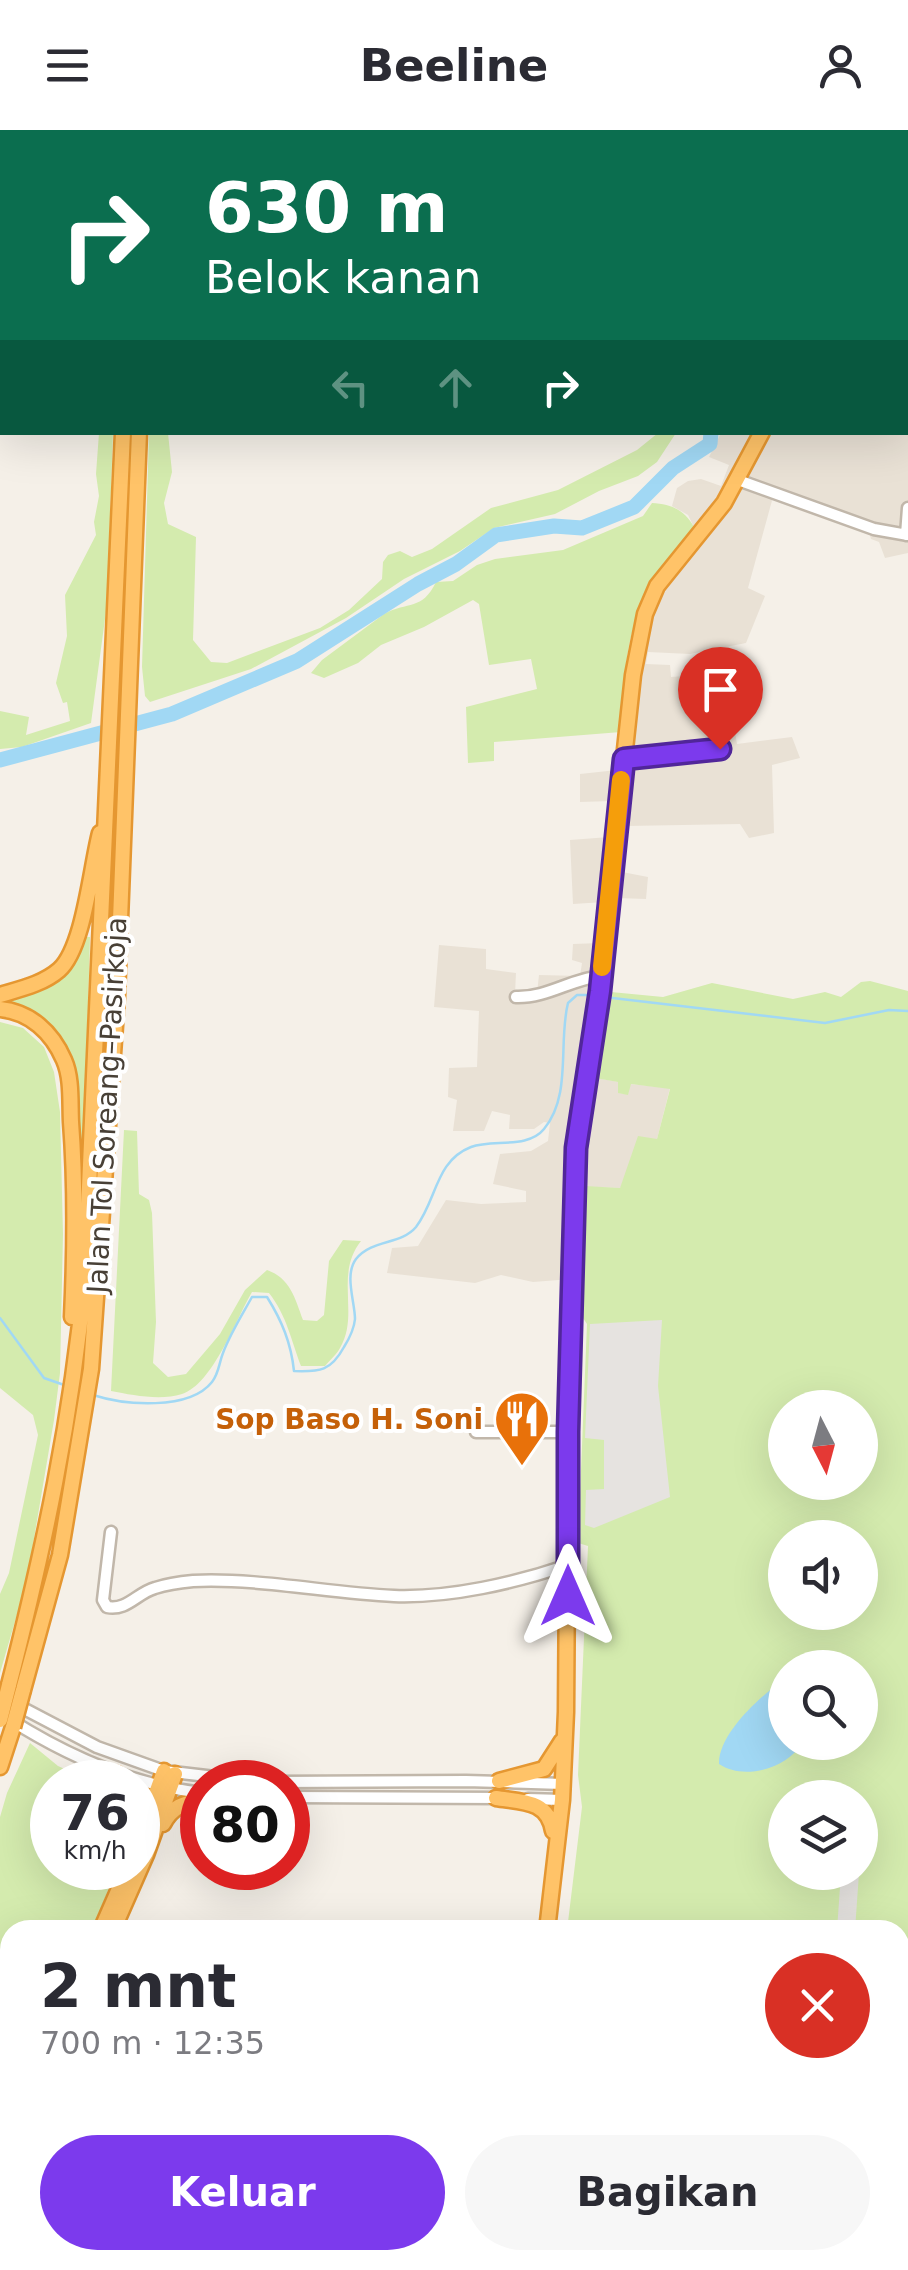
<!DOCTYPE html>
<html lang="id">
<meta charset="utf-8">
<style>
body{margin:0;font-family:"DejaVu Sans",sans-serif;background:#f7f7f7;color:#2b2b33;height:100vh;display:flex;flex-direction:column;font-size:38px;white-space:nowrap}
*{box-sizing:border-box;margin:0}
p{font-size:32px;color:#7c7c81}
.icon{flex:none;width:55px;height:55px;fill:none;stroke:currentColor;stroke-width:2;stroke-linecap:round;stroke-linejoin:round}
.map{position:relative;flex:1;overflow:hidden}
.drawer{position:absolute;left:0px;top:1790px;width:910px;height:350px;display:flex;flex-direction:column;background:#fff;border-radius:30px 30px 0 0;box-shadow:0 10px 40px #0002}
.drawer>*{flex:none}
.banner{position:absolute;left:0px;top:0px;width:910px;height:305px;box-shadow:0 10px 40px #0002;background:#0b6e4f;color:#fff;overflow:hidden}
.needle{width:65px;rotate:174deg}
.controls{position:absolute;left:768px;top:1260px;display:grid;gap:20px}
.controls a{display:grid;place-items:center;width:110px;height:110px;border-radius:50%;background:#fff;box-shadow:0 10px 40px #0002;font-size:50px}
.speed{position:absolute;left:30px;top:1630px;display:flex;gap:20px;font-size:50px;font-weight:700;text-align:center}
.speed>*{display:grid;place-content:center;width:130px;height:130px;border-radius:50%;background:#fff;box-shadow:0 10px 40px #0002;line-height:1}
.speed small{font-size:25px;font-weight:400}
.speed .limit{border:15px solid #d22;background:#fff;color:#111}
.pin{position:absolute;display:grid;place-items:center;width:85px;height:85px;color:#fff;margin:-102px -42px;border-radius:50% 50% 50% 0;rotate:-45deg;box-shadow:0 0 10px #0007}
.pin .icon{rotate:45deg}
.me{position:absolute;width:110px;margin:-55px;rotate:0deg;stroke-linejoin:round;filter:drop-shadow(0 0 8px #0008)}
.turn{display:flex;align-items:center;gap:35px;height:210px;padding:0 40px;font-size:45px}
.turn .icon{width:130px;height:130px;stroke-width:2.5}
.turn b{display:block;font-size:70px;line-height:85px}
.lanes{display:flex;align-items:center;height:95px;padding:0 40px;background:#0003;justify-content:center;gap:50px;direction:ltr}
.lanes .off{opacity:.35}
.round{display:grid;place-items:center;flex:none;width:105px;height:105px;border-radius:52px;background:#f7f7f7}
.overview{display:flex;align-items:center;justify-content:space-between;height:170px;padding:0 40px}
h1{font-size:60px;font-weight:600;line-height:75px}
.action{display:flex;gap:20px;margin-top:auto;padding:20px 40px}
.action a{flex:1;height:115px;border-radius:60px;background:#7c3aed;color:#fff;font-size:40px;font-weight:600;line-height:115px;text-align:center}
.action a+a{background:#f7f7f7;color:#2b2b33}
header{display:flex;justify-content:space-between;align-items:center;height:130px;padding:0 40px;background:#fff;font-size:45px;font-weight:600}
.map>svg:first-child{display:block}
</style>
<header><svg class="icon" aria-label="menu" viewBox="0 0 24 24"><path d="M4 6h16M4 12h16M4 18h16"/></svg>Beeline<svg class="icon" aria-label="person" viewBox="0 0 24 24"><circle cx="12" cy="8" r="4"/><path d="M4 21q1-7 8-7t8 7"/></svg></header>
<div class="map">
<svg width="908" height="2140" viewBox="0 0 908 2140">
<rect width="100%" height="100%" fill="#f5f0e8"/>
<path fill="#e9e1d5" d="M908,81V423L885,428L879,412L871,409L869,402L773,367L748,458L765,466L746,513L690,524L648,522L646,534L670,535L671,547L697,545L702,570L729,567L737,614L792,607L800,628L772,635L774,703L749,708L740,694L626,696L622,742L648,747L646,769L617,768L611,862L604,884L596,948L619,952V963L628,964L630,954L670,958L657,1009L620,1058L585,1057L584,1148L533,1152L501,1145L475,1153L387,1143L392,1118L418,1116L446,1070L481,1074L526,1072V1061L493,1054L500,1024L531,1021L548,1011L550,993L544,992L534,999H509L510,985L492,981L484,1001H453L457,970L448,967L449,938L477,937L479,881L434,877L439,815L486,819V839L516,843L515,864L537,863L539,845L580,846L582,833L572,830L573,814L600,813L604,772L573,774L570,710L609,707L612,671L580,672V644L617,640L628,526L639,481L645,466L694,397L688,385L672,376L677,358L688,351L701,349L721,356L729,335L709,327L721,303L908,302Z"/>
<path fill="#d4ebae" fill-rule="evenodd" d="M99,303H113L107,474L91,593L22,617L0,619V581L29,587L26,605L70,591L67,572L63,573L56,553L67,506L65,465L96,405L94,392L99,366L96,344Z
M149,303H168L172,342L164,373L168,394L196,407L193,510L211,532L227,533L320,498L349,480L382,449L383,432L388,425L400,421L412,427L432,419L491,378L558,360L637,320L658,303H676L657,332L638,346L599,361L555,384L494,398L460,421L404,449L346,488L251,539L150,572L145,566L142,537Z
M652,373C671,374 685,380 694,397C679,422 658,443 644,469C625,507 623,560 621,602L494,612V631L468,633L466,577L537,559L531,529L489,535L479,474L473,470L424,497L381,515L358,533L324,548L311,543L322,530L384,484C408,471 422,481 436,452L453,451L477,435L495,429L563,420L643,386Z
M86,807H90L84,1027H80C78,969 81,874 0,875V870C47,861 66,851 86,807Z
M870,851L908,861V1912L900,1913V1800H568V1792L582,1677L578,1645L588,1416L575,1412L579,1389L587,1194L583,1188L585,1056L620,1058L638,1006L657,1009L670,959L631,954L628,965L618,963V952L595,948L604,884L611,862L663,867L712,853L793,869L825,862L841,867L861,852ZM785,1278H860V1352H785ZM785,1408H860V1482H785ZM785,1538H860V1612H785ZM785,1668H860V1742H785Z
M0,892L23,898L44,917L54,942L60,982L63,1104L60,1243L54,1290L27,1450L0,1543V1464L9,1443L38,1305L33,1285L0,1258Z
M124,1000L137,1001L139,1064L149,1070L152,1083L156,1192L153,1233L168,1247L186,1244L220,1204L245,1160L267,1140C290,1148 295,1168 303,1190L317,1191L324,1185L329,1131L343,1110L361,1111C334,1145 360,1184 340,1218C337,1224 330,1230 325,1236H301C291,1210 287,1186 269,1163L252,1162C236,1189 213,1254 182,1264C160,1271 132,1265 111,1261Z
M30,1613L58,1636L94,1652H52V1738H117L92,1800H10V1985L0,2014V1687L7,1663Z
M59,2130H241L236,2140H102L59,2136Z"/>
<path fill="#e6e3e0" d="M662,1190L658,1256L670,1367L594,1398L585,1395L586,1360L604,1359V1310L585,1308L590,1194Z
M841,1743H859L855,1800H837Z"/>
<path fill="#a1d8f4" d="M785,1549V1612L802,1613C788,1638 744,1651 719,1634C718,1604 761,1565 785,1549Z"/>
<g fill="none" stroke-linecap="round" stroke-linejoin="round">
<path stroke="#a1d8f4" stroke-width="2.5" d="M604,867L825,893L889,880L908,881
M0,1188L44,1248L67,1256
M93,1265C124,1275 189,1281 212,1252C219,1243 219,1233 223,1223C230,1204 242,1185 252,1167H267C282,1191 291,1213 294,1241C320,1242 331,1241 344,1217C349,1209 354,1200 355,1189C355,1172 344,1145 356,1129C372,1109 401,1115 416,1097C437,1070 435,1031 471,1017C493,1009 528,1019 544,999C572,966 558,912 568,873L577,865H592"/>
<path stroke="#a1d8f4" stroke-width="15" d="M693,2V0
M0,630L172,584L297,531L418,454L456,434L496,405L554,396L582,398L634,377L673,338L710,314L711,302"/>
<g stroke="#c1b7aa" stroke-width="15">
<path id="minor" d="M908,163V164
M738,350L874,399L908,405
M906,405L908,378
M624,629L720,619
M516,867C547,868 571,849 601,846
M476,1302H568
M111,1402L103,1470L107,1477C127,1481 137,1463 155,1458C167,1454 182,1452 193,1451C261,1448 327,1463 394,1466C450,1468 515,1453 568,1435
M15,1574L97,1617L164,1641L258,1652
M9,1589C69,1627 132,1655 202,1663
M276,1652L466,1651L563,1654
M288,1667L501,1668
M528,1669L562,1670"/>
</g>
<g stroke="#e59731" stroke-width="19">
<path id="highway" d="M136,2V0
M153,2V0
M0,865C20,859 43,854 59,840C84,818 91,737 100,703
M0,879C30,882 52,902 64,930C72,948 70,972 71,992C76,1057 75,1122 72,1187
M9,1555C44,1418 72,1287 85,1146L123,302
M23,1560L60,1425L91,1239L117,867L139,302
M0,1637L13,1597
M117,1644L125,1652
M499,1651L544,1639L562,1611
M138,1666L142,1675L141,1692
M496,1668C522,1672 548,1670 553,1701
M163,1694C172,1677 184,1672 202,1671
M138,1714L164,1641
M101,1800L128,1738
M113,1800L146,1725L175,1644
M547,1800L562,1670L566,1582L568,1302L576,1018L599,861L633,545L645,484L657,456L724,373L762,302
M0,2035L10,2010
M0,2069L10,2045
M511,2140L512,2130"/>
</g>
<use href="#minor" stroke="#fff" stroke-width="10"/>
<use href="#highway" stroke="#ffc368" stroke-width="14"/>
<g stroke="#e59731" stroke-width="19" stroke-linecap="butt">
<path id="highway-bridge" d="M0,1590L9,1555
M13,1597L23,1560"/>
</g>
<use href="#highway-bridge" stroke="#ffc368" stroke-width="14"/>
</g>
<g fill="none" stroke-linecap="round" stroke-linejoin="round">
<g stroke="#51269a" stroke-width="25">
<path id="route" d="M568,1466V1302L576,1018L600,861L624,629L720,619"/>
</g>
<use href="#route" stroke="#7c3aed" stroke-width="18"/>
<path stroke="#f59e0b" stroke-width="18" d="M602,837L621,650"/>
</g>
<defs>
<g id="restaurant-pin" transform="scale(2.875)"><path d="M0 17L-7.5 6A9.5 9.5 0 1 1 7.5 6Z" fill="#e8710a" stroke="#fff"/><path d="M-5-6h1v4h1v-4h1v4h1v-4h1v5L-1.5 .5V6h-2V.5L-5-1ZM5-6V6H3V1.5H1.5Q1.5-4 5-6Z" fill="#fff"/></g>
</defs>
<g fill-rule="evenodd">
<use href="#restaurant-pin" x="522" y="1289"/>
</g>
<g text-anchor="middle" dominant-baseline="central" stroke-width="8" stroke-linejoin="round" paint-order="stroke">
<g font-size="28" fill="#484036" stroke="#fff">
<text transform="translate(107 975) rotate(-87)">Jalan Tol Soreang–Pasirkoja</text>
</g>
<g font-size="28" font-weight="bold" fill="#c56008" stroke="#fff" text-anchor="end">
<text x="483" y="1289">Sop Baso H. Soni</text>
</g>
</g>
</svg>
<div class="controls">
<a><svg class="needle" viewBox="-14 -14 28 28"><path d="M0-13l5 13h-10z" fill="#e53935"/><path d="M0 13l5-13h-10z" fill="#7c7c81"/></svg></a>
<a><svg class="icon" aria-label="sound" viewBox="0 0 24 24"><path d="M4 9h4l5-4v14l-5-4H4zM17 9q2 3 0 6"/></svg></a>
<a><svg class="icon" aria-label="search" viewBox="0 0 24 24"><circle cx="10" cy="10" r="6"/><path d="M15 15l6 6"/></svg></a>
<a><svg class="icon" aria-label="layers" viewBox="0 0 24 24"><path d="M12 4l9 5-9 5-9-5zM3 14l9 5 9-5"/></svg></a>
</div>
<div class="speed"><div>76<small>km/h</small></div><div class="limit">80</div></div>
<div class="pin" style="left:720px;top:619px;background:#d93025"><svg class="icon" aria-label="arrive" viewBox="0 0 24 24"><path d="M6 21V4h12l-3 4 3 4H6"/></svg></div>
<svg class="me" style="left:568px;top:1466px" viewBox="-20 -20 40 40"><path d="M0-17L14 15 0 8-14 15z" fill="#7c3aed" stroke="#fff" stroke-width="4"/></svg>
<div class="banner">
<div class="turn"><svg class="icon" aria-label="right" viewBox="0 0 24 24"><path d="M7 20v-9h11M14 6l5 5-5 5"/></svg><div><b>630 m</b>Belok kanan</div></div>
<div class="lanes"><svg class="icon off" aria-label="left" viewBox="0 0 24 24"><path d="M17 20v-9H6M10 6l-5 5 5 5"/></svg><svg class="icon off" aria-label="ahead" viewBox="0 0 24 24"><path d="M12 20V5M6 11l6-6 6 6"/></svg><svg class="icon" aria-label="right" viewBox="0 0 24 24"><path d="M7 20v-9h11M14 6l5 5-5 5"/></svg></div>
</div>
<section class="drawer">
<div class="overview"><div><h1>2 mnt</h1><p>700 m · 12:35</p></div><a class="round" style="background:#d93025;color:#fff"><svg class="icon" aria-label="close" viewBox="0 0 24 24"><path d="M6 6l12 12M18 6L6 18"/></svg></a></div>
<div class="action"><a>Keluar</a><a>Bagikan</a></div>
</section>
</div>
